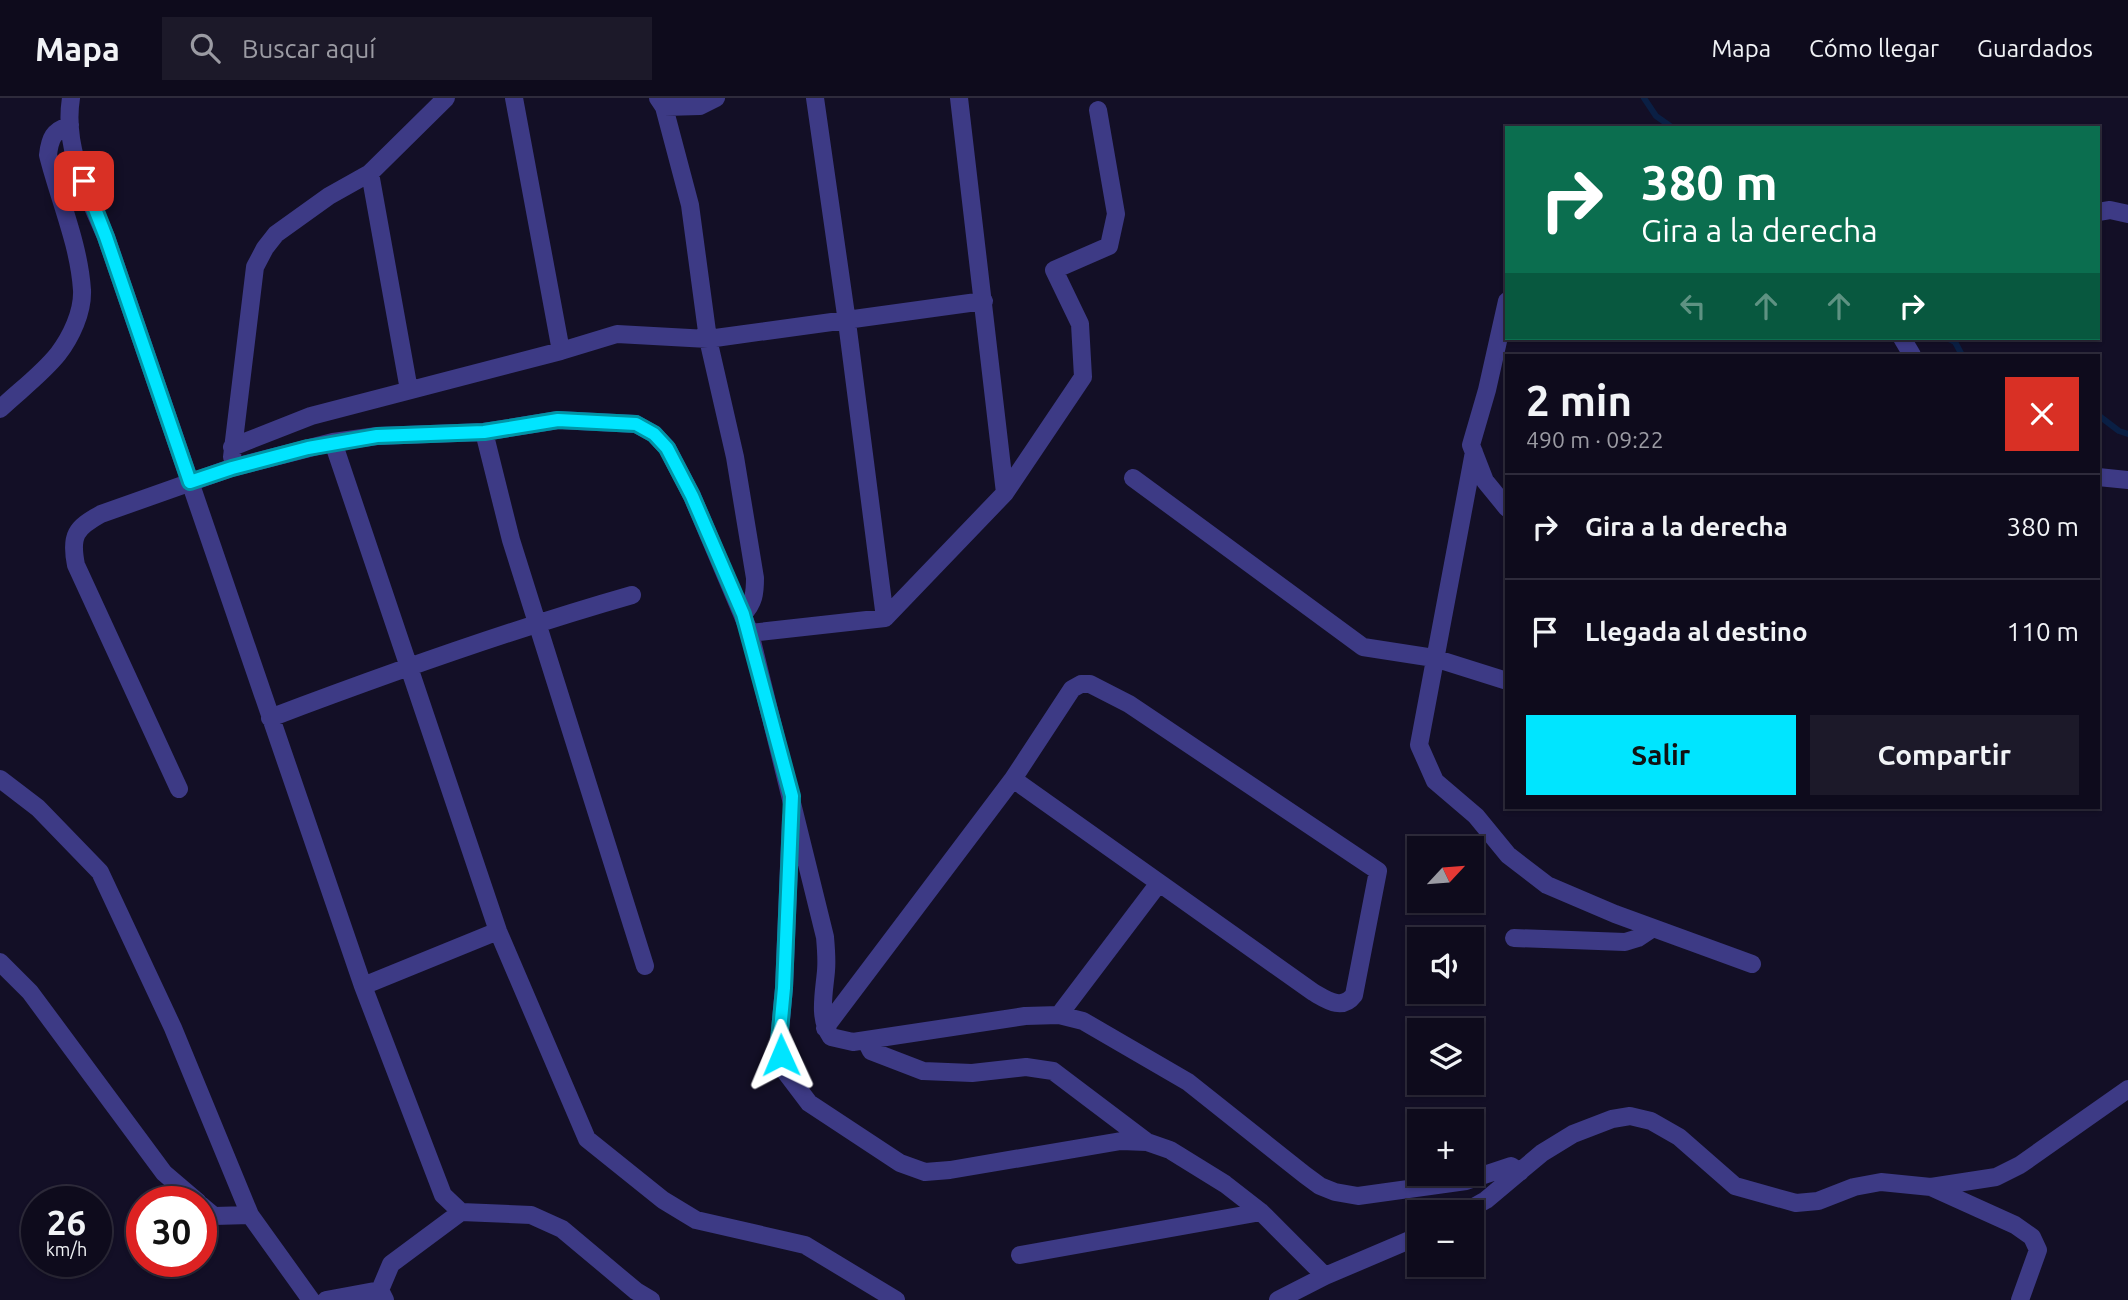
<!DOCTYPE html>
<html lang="es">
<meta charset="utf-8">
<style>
body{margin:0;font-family:Ubuntu,sans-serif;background:#1c1929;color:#f1f3f6;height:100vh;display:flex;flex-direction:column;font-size:26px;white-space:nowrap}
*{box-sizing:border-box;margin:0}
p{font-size:23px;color:#9b9ba3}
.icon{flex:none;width:38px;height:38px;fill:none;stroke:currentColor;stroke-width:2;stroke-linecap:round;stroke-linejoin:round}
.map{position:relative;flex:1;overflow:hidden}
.drawer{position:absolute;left:1505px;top:256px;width:595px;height:455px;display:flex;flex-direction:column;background:#0e0b1c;border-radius:0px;box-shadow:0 2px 5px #0004,0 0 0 2px #2e2b3b}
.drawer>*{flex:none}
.top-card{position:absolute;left:1505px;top:28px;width:595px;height:214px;border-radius:0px;box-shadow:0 2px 5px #0004,0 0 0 2px #2e2b3b;background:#0b6e4f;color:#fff;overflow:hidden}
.needle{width:46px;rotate:64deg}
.fabs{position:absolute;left:1407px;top:738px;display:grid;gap:14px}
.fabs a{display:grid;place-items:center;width:77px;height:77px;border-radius:0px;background:#0e0b1c;box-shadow:0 2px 5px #0004,0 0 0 2px #2e2b3b;font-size:35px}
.speed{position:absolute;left:21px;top:1088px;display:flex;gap:14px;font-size:35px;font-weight:700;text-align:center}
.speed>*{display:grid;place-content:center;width:91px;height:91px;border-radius:50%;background:#0e0b1c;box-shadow:0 2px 5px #0004,0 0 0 2px #2e2b3b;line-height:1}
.speed small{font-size:18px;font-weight:400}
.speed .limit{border:10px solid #d22;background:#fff;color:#111}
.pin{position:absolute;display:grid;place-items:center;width:60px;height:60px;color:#fff;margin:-30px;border-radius:14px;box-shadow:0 4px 10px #0006}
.me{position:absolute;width:77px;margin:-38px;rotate:359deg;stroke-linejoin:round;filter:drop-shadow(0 0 5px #0008)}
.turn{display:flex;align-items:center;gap:24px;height:147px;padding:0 21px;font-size:32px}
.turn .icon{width:91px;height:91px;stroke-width:2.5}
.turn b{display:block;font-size:49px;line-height:60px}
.lanes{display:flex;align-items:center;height:66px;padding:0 21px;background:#0003;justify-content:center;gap:35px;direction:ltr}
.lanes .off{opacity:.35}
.round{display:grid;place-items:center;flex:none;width:74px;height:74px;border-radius:0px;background:#1c1929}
.headline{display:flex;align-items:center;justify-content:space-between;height:119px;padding:0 21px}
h1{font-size:42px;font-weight:700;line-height:52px}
.button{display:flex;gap:14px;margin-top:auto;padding:14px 21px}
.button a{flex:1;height:80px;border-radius:0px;background:#00e5ff;color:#111;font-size:28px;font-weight:700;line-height:80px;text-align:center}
.button a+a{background:#1c1929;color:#f1f3f6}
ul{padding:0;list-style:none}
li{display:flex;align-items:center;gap:21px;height:105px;padding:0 21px;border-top:2px solid #2e2b3b}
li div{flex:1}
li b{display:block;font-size:26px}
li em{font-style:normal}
header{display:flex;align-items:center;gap:42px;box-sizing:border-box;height:98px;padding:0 35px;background:#0e0b1c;border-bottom:2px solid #2e2b3b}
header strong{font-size:33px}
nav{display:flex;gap:38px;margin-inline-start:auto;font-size:24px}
.search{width:490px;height:63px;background:#1c1929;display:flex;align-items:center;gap:18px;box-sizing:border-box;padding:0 24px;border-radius:0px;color:#9b9ba3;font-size:26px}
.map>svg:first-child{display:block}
</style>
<header>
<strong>Mapa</strong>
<div class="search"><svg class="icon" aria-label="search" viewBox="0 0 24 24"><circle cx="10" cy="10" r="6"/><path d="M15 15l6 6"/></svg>Buscar aquí</div>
<nav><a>Mapa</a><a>Cómo llegar</a><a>Guardados</a></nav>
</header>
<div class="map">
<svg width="2128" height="1202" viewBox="0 0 2128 1202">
<rect width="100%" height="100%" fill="#130f26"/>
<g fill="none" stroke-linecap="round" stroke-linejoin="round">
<path stroke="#0a1f44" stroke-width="6" d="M1644,0L1656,18L1673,30
M1947,240L1955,244L1962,257
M2098,317L2119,333L2128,336"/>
<path stroke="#3d3a85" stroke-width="18" d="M71,0C63,49 87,95 106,139L363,888L443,1097L461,1114L531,1117L562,1131L636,1193L651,1202
M514,0L561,253
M658,0L664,9L690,107L708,241L735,359L755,480C755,495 754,505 743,516
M815,0L847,224L885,520
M959,0L1005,395
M664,9L700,8L716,0
M370,75L409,292
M2098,114L2110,112L2128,116
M1507,203L1487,292L1471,347L1485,383L1507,410
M1902,240L1912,257
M0,311C19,293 42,276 58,256C71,239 83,214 82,192C79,146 59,101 48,57C50,40 53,33 70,27
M484,334L511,442L645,868
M333,344L498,833L587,1041L663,1102L696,1122L805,1147L896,1202
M232,349L311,318L561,253L617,236L708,241L984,203
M1474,354L1419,647L1435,683L1476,718L1508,757L1547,787L1615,816L1752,866
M232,359L255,169L265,150L276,136L329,98L370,75L446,0
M2098,379L2128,382
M1133,380L1363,549L1434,560L1507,583
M750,535L885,520L1005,395L1083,279L1080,226L1054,172L1109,148L1116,116L1098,12
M270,620C389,575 509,532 632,497
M0,681L38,710L100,774L173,930L250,1117L311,1202
M179,691L76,467C70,437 76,430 101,416L231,370L333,344L377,338L484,334L558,322L636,326L654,336L667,350L692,398L750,535L825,839C826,850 827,862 826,873C824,896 818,920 831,939L853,944L1025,918L1059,917L1083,923L1188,984L1305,1077L1320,1088L1335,1094L1358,1098L1466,1083L1511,1068L1520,1074
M791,719L784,890L779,943L784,972L809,1005L900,1065L925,1074L950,1072L1121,1043L1147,1044L1170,1052L1225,1086L1261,1114L1325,1178
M1514,840L1625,844L1638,840L1653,830
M0,864L30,894L164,1075L198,1104
M363,888L498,833
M1059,917L1159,785
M825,930L1013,681L1072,591L1081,586H1090L1129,606L1378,773L1354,897C1342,913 1327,902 1313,894L1013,681
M866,943L871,953L923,973L972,975L1026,969L1053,973L1147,1044
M1931,1089L2015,1127L2032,1139L2038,1152L2020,1202
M201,1107L214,1118L250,1117
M1463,1115L1486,1102L1542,1055L1573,1036L1612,1021L1630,1018L1651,1023L1679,1039L1735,1088L1796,1105L1818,1103L1854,1089L1881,1084L1931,1089L1996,1079L2020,1067L2128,991
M1020,1157L1261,1114
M326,1202L380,1192
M385,1202L380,1192L391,1166L461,1114
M1278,1202L1325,1178L1419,1138"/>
</g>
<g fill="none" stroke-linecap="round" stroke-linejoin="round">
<g stroke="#0095a6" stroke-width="18">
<path id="route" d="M84,83L106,139L190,384L232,370L308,350L377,338L484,334L558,322L636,326L654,336L667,350L692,398L743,516L792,698L784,890L779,943L781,957"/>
</g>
<use href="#route" stroke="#00e5ff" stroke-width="12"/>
</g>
</svg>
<div class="fabs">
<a><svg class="needle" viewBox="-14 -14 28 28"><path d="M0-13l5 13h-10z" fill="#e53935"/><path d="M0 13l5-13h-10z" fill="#9b9ba3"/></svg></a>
<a><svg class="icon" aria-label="sound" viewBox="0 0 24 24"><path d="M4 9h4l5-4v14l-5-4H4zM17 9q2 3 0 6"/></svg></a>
<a><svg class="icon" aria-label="layers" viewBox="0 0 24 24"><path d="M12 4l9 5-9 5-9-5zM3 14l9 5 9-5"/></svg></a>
<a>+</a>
<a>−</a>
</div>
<div class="speed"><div>26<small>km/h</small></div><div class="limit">30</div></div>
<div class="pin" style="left:84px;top:83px;background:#d93025"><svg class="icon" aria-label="arrive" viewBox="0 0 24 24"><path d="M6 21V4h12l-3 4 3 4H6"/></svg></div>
<svg class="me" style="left:781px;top:957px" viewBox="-20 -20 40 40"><path d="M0-17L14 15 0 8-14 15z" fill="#00e5ff" stroke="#fff" stroke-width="4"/></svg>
<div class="top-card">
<div class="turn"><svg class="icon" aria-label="right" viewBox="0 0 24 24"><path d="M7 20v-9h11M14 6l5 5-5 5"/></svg><div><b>380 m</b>Gira a la derecha</div></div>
<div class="lanes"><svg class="icon off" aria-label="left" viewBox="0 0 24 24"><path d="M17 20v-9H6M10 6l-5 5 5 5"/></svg><svg class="icon off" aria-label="ahead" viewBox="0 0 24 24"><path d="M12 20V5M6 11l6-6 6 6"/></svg><svg class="icon off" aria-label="ahead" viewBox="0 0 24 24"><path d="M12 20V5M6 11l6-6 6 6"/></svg><svg class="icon" aria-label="right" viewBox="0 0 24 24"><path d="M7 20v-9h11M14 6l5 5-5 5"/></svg></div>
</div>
<section class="drawer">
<div class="headline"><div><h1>2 min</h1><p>490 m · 09:22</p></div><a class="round" style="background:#d93025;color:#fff"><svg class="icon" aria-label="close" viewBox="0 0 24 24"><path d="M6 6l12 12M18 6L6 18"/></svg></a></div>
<ul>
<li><svg class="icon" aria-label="right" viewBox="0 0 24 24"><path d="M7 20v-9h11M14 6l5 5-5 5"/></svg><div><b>Gira a la derecha</b></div><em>380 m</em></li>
<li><svg class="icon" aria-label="arrive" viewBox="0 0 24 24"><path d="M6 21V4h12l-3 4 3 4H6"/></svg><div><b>Llegada al destino</b></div><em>110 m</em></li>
</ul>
<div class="button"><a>Salir</a><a>Compartir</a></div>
</section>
</div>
